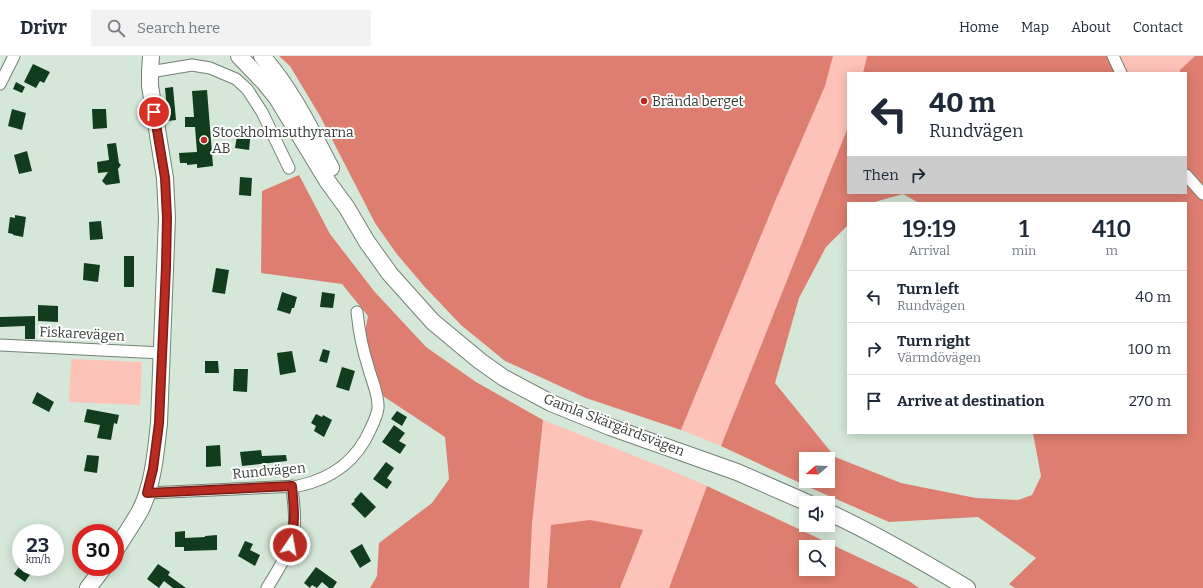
<!DOCTYPE html>
<meta charset="utf-8">
<style>
body{margin:0;font-family:Bitter,serif;background:#f2f2f3;color:#1f2937;height:100vh;display:flex;flex-direction:column;font-size:15px;white-space:nowrap}
*{box-sizing:border-box;margin:0}
p{font-size:13px;color:#747a83}
.icon{flex:none;width:22px;height:22px;fill:none;stroke:currentColor;stroke-width:2;stroke-linecap:round;stroke-linejoin:round}
.map{position:relative;flex:1;overflow:hidden}
.side{position:absolute;left:847px;top:146px;width:340px;height:232px;display:flex;flex-direction:column;background:#fff;border-radius:0px;box-shadow:0 2px 10px #0003}
.side>*{flex:none}
.hud{position:absolute;left:847px;top:16px;width:340px;height:122px;border-radius:0px;box-shadow:0 2px 10px #0003;background:#fff;color:#1f2937;overflow:hidden}
.needle{width:26px;rotate:251deg}
.tools{position:absolute;left:799px;top:396px;display:grid;gap:8px}
.tools a{display:grid;place-items:center;width:36px;height:36px;border-radius:0px;background:#fff;box-shadow:0 2px 10px #0003;font-size:20px}
.speed{position:absolute;left:12px;top:468px;display:flex;gap:8px;font-size:20px;font-weight:700;text-align:center}
.speed>*{display:grid;place-content:center;width:52px;height:52px;border-radius:50%;background:#fff;box-shadow:0 2px 10px #0003;line-height:1}
.speed small{font-size:10px;font-weight:400}
.speed .limit{border:6px solid #d22;background:#fff;color:#111}
.pin{position:absolute;display:grid;place-items:center;width:34px;height:34px;color:#fff;margin:-17px;border:2px solid #fff;border-radius:50%;box-shadow:0 1px 4px #0007}
.me{position:absolute;width:44px;margin:-22px;rotate:12deg;stroke-linejoin:round;filter:drop-shadow(0 0 3px #0008)}
.turn{display:flex;align-items:center;gap:14px;height:84px;padding:0 16px;font-size:18px}
.turn .icon{width:52px;height:52px;stroke-width:2.5}
.turn b{display:block;font-size:28px;line-height:34px}
.then{display:flex;align-items:center;height:38px;padding:0 16px;background:#0003;gap:8px;font-size:15px}
.eta{display:flex;justify-content:space-evenly;align-items:center;height:68px;text-align:center}
.eta b{font-size:24px;font-weight:600;line-height:28px}
ul{padding:0;list-style:none}
li{display:flex;align-items:center;gap:12px;height:52px;padding:0 16px;border-top:1px solid #e0e1e3}
li div{flex:1}
li b{display:block;font-size:15px}
li em{font-style:normal}
header{display:flex;align-items:center;gap:24px;box-sizing:border-box;height:56px;padding:0 20px;background:#fff;border-bottom:1px solid #e0e1e3}
header strong{font-size:19px}
nav{display:flex;gap:22px;margin-inline-start:auto;font-size:14px}
.search{width:280px;height:36px;background:#f2f2f3;display:flex;align-items:center;gap:10px;box-sizing:border-box;padding:0 14px;border-radius:0px;color:#747a83;font-size:15px}
.map>svg:first-child{display:block}
</style>
<header>
<strong>Drivr</strong>
<div class="search"><svg class="icon" aria-label="search" viewBox="0 0 24 24"><circle cx="10" cy="10" r="6"/><path d="M15 15l6 6"/></svg>Search here</div>
<nav><a>Home</a><a>Map</a><a>About</a><a>Contact</a></nav>
</header>
<div class="map">
<svg width="1203" height="532" viewBox="0 0 1203 532">
<rect width="100%" height="100%" fill="#d5e7d8"/>
<path fill="#fdc3b9" d="M833,0H867L863,17H848V71L721,390L681,374L774,148L825,30Z
M1118,0H1195L1180,14V17H1125Z
M71,303L142,306L140,349L69,346Z
M543,364L668,413L707,430L669,532H620L643,474L551,469L547,532H529L532,468Z"/>
<path fill="#de7e70" fill-rule="evenodd" d="M279,0H833L825,30L774,148L681,374L586,342L505,305L461,269L424,230L396,197L375,167L320,60L290,10Z
M867,0H1108L1117,17H863Z
M1195,0H1203V133L1186,113V17H1180V14Z
M848,71V137H1186V125L1203,143V532H1015L1009,528L1036,502L978,461L889,466L813,433L721,390ZM903,138L919,147H1186V377H1033L1041,420L1032,439L1018,444L976,442L901,427L835,401L775,327L799,242L826,191L848,169V147H871ZM806,403H828V425H806Z
M299,119L330,178L374,235L426,291L476,326L543,364L532,468L529,532H370L377,520L379,487L432,447L449,423L445,381L383,340L366,291L365,277L368,260L342,228L261,217L262,135Z
M707,430L909,525L919,532H669ZM806,491H828V513H806Z
M590,464L643,474L620,532H547L551,469Z"/>
<path fill="#113d1e" d="M33,8L50,16L44,27L40,25L36,32L24,26Z
M16,26L25,31L22,37L13,33Z
M173,31L176,64L168,65L165,32Z
M207,34L213,110L197,112V108L187,109V107H180L179,97L197,96L195,71H185V61H194L192,35Z
M12,53L26,57L22,74L8,70Z
M92,53H106L107,72L93,73Z
M238,73L251,75L249,94L235,92Z
M116,87L119,107L121,109L118,113L120,127L106,129L102,125L108,116L98,117L97,106L109,104L107,88Z
M27,95L32,115L19,118L14,99Z
M240,121L252,122L251,140L239,139Z
M15,159L26,161L23,181L13,179V178L8,177L10,161L15,162Z
M101,165L103,183L90,184L89,166Z
M124,200H134V231H124Z
M84,207L100,209L98,226L83,224Z
M216,212L229,214L225,238L212,236Z
M282,236L297,241L294,252H292L290,258L277,254Z
M322,236L335,238L333,252L320,251Z
M38,249L58,250V266L38,265Z
M35,260V283H25V270L0,271V261Z
M323,293L330,295L327,307L319,305Z
M292,295L296,316L280,319L277,297Z
M205,305H218L219,317H205Z
M342,311L355,315L349,335L336,331Z
M234,313H248L247,336L233,335Z
M37,336L54,346L49,356L32,347Z
M87,353L119,359L117,368L114,367L111,384L97,382L100,369L84,366Z
M397,355L407,361L402,370L391,363Z
M316,358L322,361L323,359L332,364L324,381L314,375L316,370L311,367Z
M394,369L405,377L399,385L406,389L400,398L382,386Z
M220,389L221,410L206,411V390Z
M261,394L262,400L286,399L287,405L242,410L240,396Z
M87,399L99,400L97,417L84,415Z
M386,406L394,412L387,422L392,426L387,433L373,423Z
M361,436L376,451L365,462L351,448L355,445L354,444Z
M185,475V482L205,481V480L217,479V494L184,495V491H175V476Z
M245,485L253,488L250,494L260,499L255,510L238,500Z
M362,488L371,505L360,512L350,495Z
M158,508L170,516L168,519L186,532H173L164,525L159,532L147,523Z
M19,511H35L25,526L14,518Z
M316,511L337,526L333,532H329L322,526L317,532L312,529L310,532L304,527Z"/>
<g fill="none" stroke-linecap="round" stroke-linejoin="round">
<g stroke="#728275" stroke-width="13">
<path id="minor" d="M1113,0L1121,17
M150,16L192,9L210,12L236,23L247,33L262,56L289,112
M0,28L14,0
M1186,119L1203,138
M0,289L162,297
M147,437L298,430C332,423 357,405 371,372C374,366 377,359 378,352C379,338 371,323 368,310C362,292 359,275 357,256
M267,532C277,516 292,492 294,474C296,459 293,444 292,430"/>
</g>
<g stroke="#728275" stroke-width="18">
<path id="secondary" d="M239,0L264,26L277,42L328,126L347,152L367,186L390,218L433,266L480,305L504,322L551,347L610,371L737,416L808,447
M262,0C291,33 310,72 331,112
M828,456C876,478 922,505 967,532
M115,495C123,482 132,469 140,455C153,430 156,395 159,367L167,162L165,122L150,30V16L151,0
M88,532L104,511"/>
</g>
<use href="#minor" stroke="#fff" stroke-width="11"/>
<use href="#secondary" stroke="#fff" stroke-width="16"/>
</g>
<g fill="none" stroke-linecap="round" stroke-linejoin="round">
<g stroke="#781c15" stroke-width="10">
<path id="route" d="M154,56L165,122L167,162L166,211L159,367L153,413L147,437L292,430C294,453 296,467 290,489"/>
</g>
<use href="#route" stroke="#b92b21" stroke-width="7"/>
</g>
<g fill="#b92b21" stroke="#fff" stroke-width="1.5">
<circle cx="644" cy="45" r="4"/>
<circle cx="204" cy="84" r="4"/>
</g>
<g text-anchor="middle" dominant-baseline="central" stroke-width="4" stroke-linejoin="round" paint-order="stroke">
<g font-size="14" fill="#363d37" stroke="#fff" text-anchor="start">
<text x="652" y="45">Brända berget</text>
<text x="212" y="76">Stockholmsuthyrarna<tspan x="212" dy="16">AB</tspan></text>
</g>
<g font-size="14" fill="#363d37" stroke="#fff">
<text transform="translate(82 278) rotate(3)">Fiskarevägen</text>
<text transform="translate(614 369) rotate(21)">Gamla Skärgårdsvägen</text>
<text transform="translate(269 415) rotate(-5)">Rundvägen</text>
</g>
</g>
</svg>
<div class="tools">
<a><svg class="needle" viewBox="-14 -14 28 28"><path d="M0-13l5 13h-10z" fill="#e53935"/><path d="M0 13l5-13h-10z" fill="#747a83"/></svg></a>
<a><svg class="icon" aria-label="sound" viewBox="0 0 24 24"><path d="M4 9h4l5-4v14l-5-4H4zM17 9q2 3 0 6"/></svg></a>
<a><svg class="icon" aria-label="search" viewBox="0 0 24 24"><circle cx="10" cy="10" r="6"/><path d="M15 15l6 6"/></svg></a>
</div>
<div class="speed"><div>23<small>km/h</small></div><div class="limit">30</div></div>
<div class="pin" style="left:154px;top:56px;background:#d93025"><svg class="icon" aria-label="arrive" viewBox="0 0 24 24"><path d="M6 21V4h12l-3 4 3 4H6"/></svg></div>
<svg class="me" style="left:290px;top:489px" viewBox="-20 -20 40 40"><circle r="17" fill="#b92b21" stroke="#fff" stroke-width="3"/><path d="M0-11L8 9 0 5-8 9z" fill="#fff"/></svg>
<div class="hud">
<div class="turn"><svg class="icon" aria-label="left" viewBox="0 0 24 24"><path d="M17 20v-9H6M10 6l-5 5 5 5"/></svg><div><b>40 m</b>Rundvägen</div></div>
<div class="then">Then<svg class="icon" aria-label="right" viewBox="0 0 24 24"><path d="M7 20v-9h11M14 6l5 5-5 5"/></svg></div>
</div>
<section class="side">
<div class="eta">
<div><b>19:19</b><p>Arrival</p></div>
<div><b>1</b><p>min</p></div>
<div><b>410</b><p>m</p></div>
</div>
<ul>
<li><svg class="icon" aria-label="left" viewBox="0 0 24 24"><path d="M17 20v-9H6M10 6l-5 5 5 5"/></svg><div><b>Turn left</b><p>Rundvägen</p></div><em>40 m</em></li>
<li><svg class="icon" aria-label="right" viewBox="0 0 24 24"><path d="M7 20v-9h11M14 6l5 5-5 5"/></svg><div><b>Turn right</b><p>Värmdövägen</p></div><em>100 m</em></li>
<li><svg class="icon" aria-label="arrive" viewBox="0 0 24 24"><path d="M6 21V4h12l-3 4 3 4H6"/></svg><div><b>Arrive at destination</b></div><em>270 m</em></li>
</ul>
</section>
</div>
